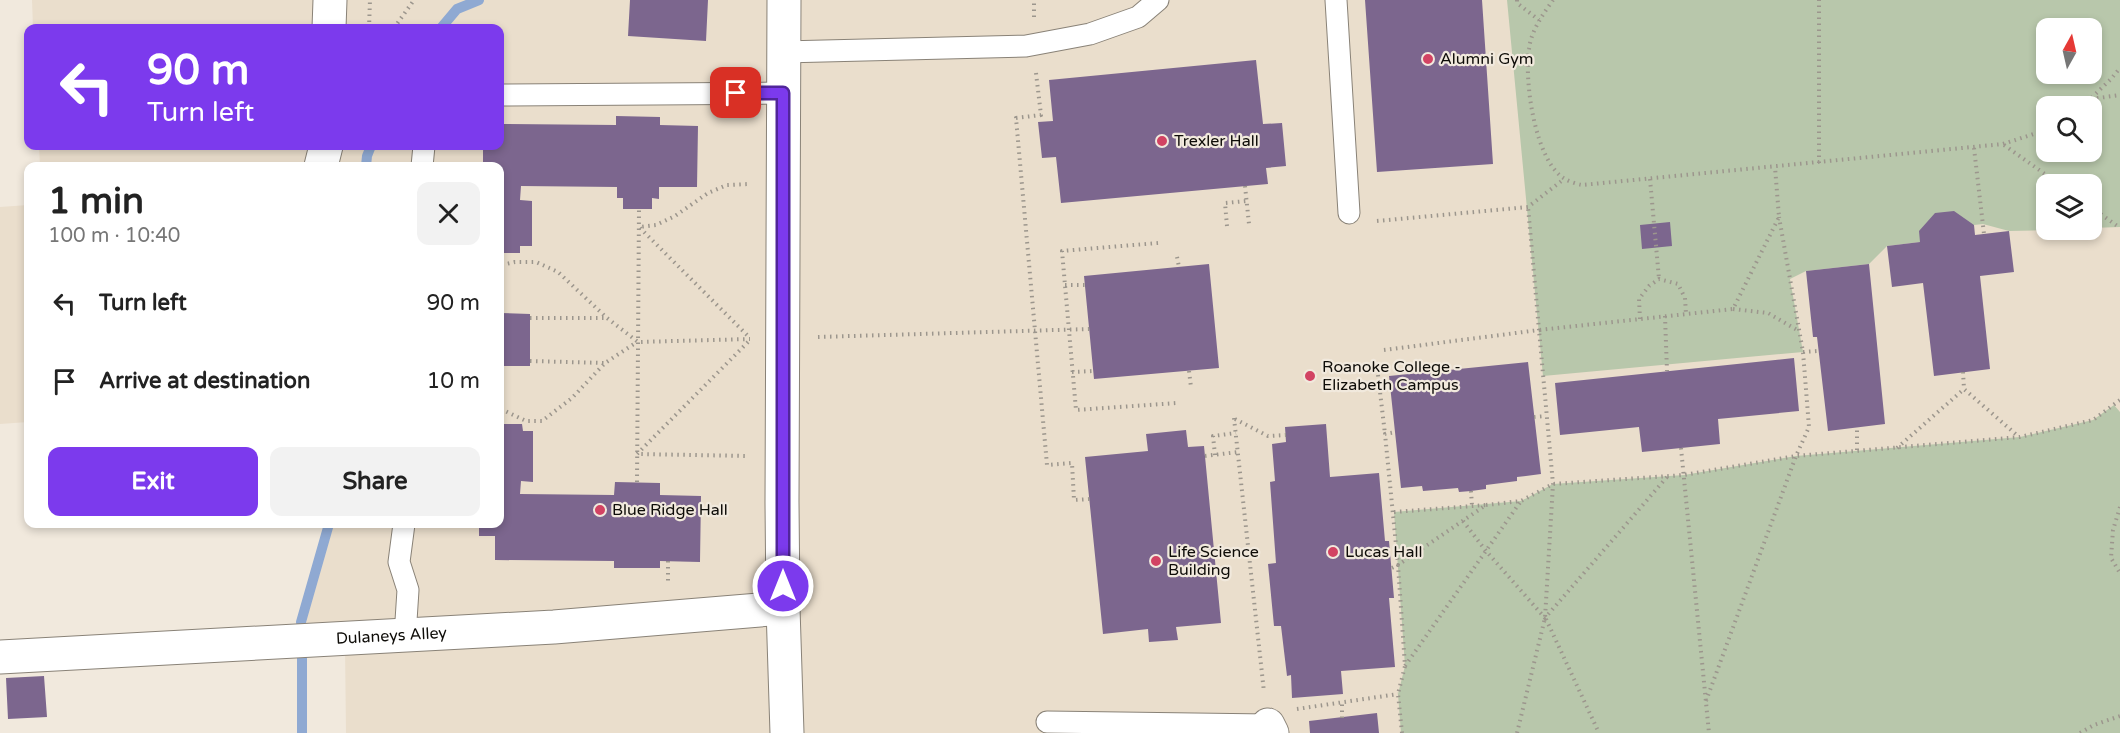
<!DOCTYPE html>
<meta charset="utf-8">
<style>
body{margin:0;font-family:"Varela Round",sans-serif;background:#f2f2f2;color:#222;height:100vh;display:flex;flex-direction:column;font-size:22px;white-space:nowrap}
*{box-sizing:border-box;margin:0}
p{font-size:20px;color:#767676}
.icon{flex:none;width:33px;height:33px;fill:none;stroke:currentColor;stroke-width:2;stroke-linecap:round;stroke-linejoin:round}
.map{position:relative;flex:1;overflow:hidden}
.details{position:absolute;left:24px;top:162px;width:480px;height:366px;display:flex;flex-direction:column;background:#fff;border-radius:12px;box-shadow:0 3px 9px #0003}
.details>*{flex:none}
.guide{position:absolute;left:24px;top:24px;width:480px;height:126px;border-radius:12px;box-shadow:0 3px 9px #0003;background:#7c3aed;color:#fff;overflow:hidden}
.needle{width:39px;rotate:8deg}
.tools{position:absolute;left:2036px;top:18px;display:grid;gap:12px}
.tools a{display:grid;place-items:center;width:66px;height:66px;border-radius:12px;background:#fff;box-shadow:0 3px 9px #0003;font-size:30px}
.pin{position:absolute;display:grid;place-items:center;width:51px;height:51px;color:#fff;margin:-26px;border-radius:12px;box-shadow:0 3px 9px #0006}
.me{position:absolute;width:66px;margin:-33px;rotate:0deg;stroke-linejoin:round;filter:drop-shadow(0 0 4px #0008)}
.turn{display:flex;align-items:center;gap:21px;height:126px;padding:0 24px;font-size:27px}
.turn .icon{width:78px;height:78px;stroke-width:2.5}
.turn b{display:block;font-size:42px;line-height:51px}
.round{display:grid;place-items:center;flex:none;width:63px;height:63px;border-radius:12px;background:#f2f2f2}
.summary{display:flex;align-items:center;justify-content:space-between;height:102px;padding:0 24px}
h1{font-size:36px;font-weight:700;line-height:45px}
.primary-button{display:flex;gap:12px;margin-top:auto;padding:12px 24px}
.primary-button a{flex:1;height:69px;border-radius:12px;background:#7c3aed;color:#fff;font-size:24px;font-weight:700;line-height:69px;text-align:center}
.primary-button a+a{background:#f2f2f2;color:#222}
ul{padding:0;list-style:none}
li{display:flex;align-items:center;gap:18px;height:78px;padding:0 24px}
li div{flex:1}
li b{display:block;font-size:22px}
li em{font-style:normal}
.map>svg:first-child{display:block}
</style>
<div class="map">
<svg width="2120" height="733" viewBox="0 0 2120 733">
<rect width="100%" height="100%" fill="#f1e9dd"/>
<path fill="#eadecc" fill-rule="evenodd" d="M32,0H2120V733H346L345,646L297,641L329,524H500V166H40L39,146H500V28H33ZM2046,28H2091V74H2046ZM2046,106H2091V152H2046ZM2046,184H2091V230H2046Z
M28,205V422L0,424V207Z"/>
<path fill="#b8c7ab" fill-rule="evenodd" d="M1507,0H2120V227L2091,228V184H2046V230H2051L2009,231L1983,224L1974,225L1920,242L1887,246L1869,264L1806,271L1790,279L1803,352L1543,376ZM2046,28H2091V74H2046ZM2046,106H2091V152H2046Z
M2114,405L2120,412V733H1401L1398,694L1405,666L1394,512L1521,501L1553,484L1684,475L1796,456L2020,437L2093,420Z"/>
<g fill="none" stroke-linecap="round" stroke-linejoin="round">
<path stroke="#8fa9d2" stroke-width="10" d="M441,28L457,9L479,0
M366,166L367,156L371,146
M301,622L329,524
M302,658V733"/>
</g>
<path fill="#7c668e" d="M630,0H708L706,41L628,36Z
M1365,0H1482L1493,164L1377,172Z
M1256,60L1263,124L1282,123L1286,166L1266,168L1268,184L1061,203L1056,157L1042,158L1038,122L1053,121L1049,80Z
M616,116L660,117V125L698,126L697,187H659V199L652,198V209H623V198H617V187L521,186L520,200L532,201V246H520V253H502V292H500V166H483V146H500V124L616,125Z
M1954,211L1974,225L1975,235L2009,231L2014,272L1980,276L1990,369L1934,376L1923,283L1892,287L1887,246L1920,242L1919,231L1935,213Z
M1670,222L1672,246L1642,249L1640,225Z
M1209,264L1219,368L1094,379L1084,276Z
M1869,264L1885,424L1828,431L1817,337H1813L1806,271Z
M500,313L530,314V366H500Z
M1794,358L1799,411L1718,419L1720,444L1642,452L1639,427L1560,435L1555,383Z
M1528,362L1541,474L1517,477V481L1486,485V489L1471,491L1459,492L1458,488L1423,491L1422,486L1401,488L1389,376Z
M500,424H522L523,431H533V482L521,481L520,494L614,495L615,482L660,483V495L701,496L700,562L660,561V568H614V561L495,560V536H479V524H500Z
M1326,424L1330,477L1379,473L1385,541H1389L1394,598H1389L1395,667L1341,671L1343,694L1292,698L1291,675L1287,676L1281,626H1274L1268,564L1276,563L1270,482L1275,481L1272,444L1286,442L1285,427Z
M1186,430L1188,447L1204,446L1221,623L1176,627L1178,640L1149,642L1148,629L1103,634L1085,457L1148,451L1146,434Z
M44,676L47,717L8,719L6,678Z
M1377,713L1379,733H1310L1309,721Z"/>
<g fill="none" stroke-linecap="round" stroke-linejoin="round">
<g stroke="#898277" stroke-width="23">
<path id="lane" d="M1336,0L1349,213
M783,52L1026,46L1090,34L1138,17L1158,0
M500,95L783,93
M422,166L424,146
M404,524L399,562L408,590L405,636
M1047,722L1268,725"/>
</g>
<g stroke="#898277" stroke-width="35">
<g id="street">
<path d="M784,0L782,502L783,608L787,733"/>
<path d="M329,28L330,0"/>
<path d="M321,166L326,146"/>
<path id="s1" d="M0,657L554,627L783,608"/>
<path d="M1268,725L1272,733"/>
</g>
</g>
<path stroke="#9c968d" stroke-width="4" stroke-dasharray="1.5 4.5" stroke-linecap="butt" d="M1517,0V3L1539,20
M1553,0C1543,14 1531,31 1529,49C1524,81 1535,162 1565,179C1570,182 1577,184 1582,185L2003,144L2046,130
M1034,17V0
M369,28L370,0
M394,28L414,0
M1036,73L1041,115L1016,118L1047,465L1072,463L1074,500L1090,499
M2091,99L2120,95
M2083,106L2111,79L2120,68
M2004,145L2059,184
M1974,148L1984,234
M1819,163V0
M1650,179L1659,279
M1245,186L1249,224
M2091,207L2120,228
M1377,221L1528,207L1564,179
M1227,226L1225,203L1247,201
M1158,243L1062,251L1076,410L1177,403
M1177,257L1179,267
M502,265L515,262H536L558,272L607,318L638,342L750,339
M1065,285H1085
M1733,309L1768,313L1799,331
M1665,316L1667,371
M530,318H606
M1640,319L1639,299L1649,286L1659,279L1678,284L1685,298L1686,314
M747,335L639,227L656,225L675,216L708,193L727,185L749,184
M818,337L1090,329
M748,342L637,454L749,456
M1384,350L1539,330L1528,207
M1803,352L1818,351
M530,361L604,363
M1189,371L1191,387
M1072,372L1093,371
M1963,372L1964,389L2019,437
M1378,375L1385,434
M501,409L526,421H542L572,398L605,363L637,342
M1534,417L1546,416
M1234,418L1264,692
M1235,419L1268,436L1286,435
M1681,448L1709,733
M1897,448L1964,389
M1857,450V427
M1215,455L1213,436L1236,433
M1205,456L1238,452
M637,482L639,209
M1471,491L1472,506
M1486,505L1521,501L1553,484L1684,475L1796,456L2020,437L2093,420L2120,400
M2120,507L2113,530L2111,558L2120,573
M1394,512L1486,505L1398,565L1385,434L1396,432
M1463,521L1486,551L1545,618L1667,477
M668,561V585
M1392,568L1398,565L1405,666L1521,501
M1546,619L1599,733
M1706,701L1796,456L1809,427L1803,352L1779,217
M1297,709L1398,694
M1342,718V702
M1402,733L1398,694L1405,666
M1517,733L1545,618L1553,484L1539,330L1733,309L1779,217L1775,167
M2080,733L2094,725L2120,716"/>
<use href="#lane" stroke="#fff" stroke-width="21"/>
<use href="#street" stroke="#fff" stroke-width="33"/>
</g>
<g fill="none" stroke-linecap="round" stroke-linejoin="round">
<g stroke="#51269a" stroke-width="15">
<path id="route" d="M736,93H783V586"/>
</g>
<use href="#route" stroke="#7c3aed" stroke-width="10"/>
</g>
<g fill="#d24363" stroke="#f1e9dd" stroke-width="2">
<circle cx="1428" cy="59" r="6"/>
<circle cx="1162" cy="141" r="6"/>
<circle cx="1310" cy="376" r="6"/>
<circle cx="600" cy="510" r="6"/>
<circle cx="1333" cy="552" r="6"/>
<circle cx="1156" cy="561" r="6"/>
</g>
<g text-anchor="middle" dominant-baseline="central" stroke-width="4.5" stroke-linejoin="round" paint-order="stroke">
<g font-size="16" fill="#0e0c08" stroke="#f1e9dd" text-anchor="start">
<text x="1440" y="59">Alumni Gym</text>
<text x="1174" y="141">Trexler Hall</text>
<text x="1322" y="367">Roanoke College -<tspan x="1322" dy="18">Elizabeth Campus</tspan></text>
<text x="612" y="510">Blue Ridge Hall</text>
<text x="1168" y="552">Life Science<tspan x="1168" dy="18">Building</tspan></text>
<text x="1345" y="552">Lucas Hall</text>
</g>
<g font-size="16" fill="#0e0c08" stroke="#f1e9dd">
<text stroke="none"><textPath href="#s1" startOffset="392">Dulaneys Alley</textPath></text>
</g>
</g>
</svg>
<div class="tools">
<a><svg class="needle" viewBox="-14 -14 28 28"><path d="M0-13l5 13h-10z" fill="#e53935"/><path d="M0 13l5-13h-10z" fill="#767676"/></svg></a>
<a><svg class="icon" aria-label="search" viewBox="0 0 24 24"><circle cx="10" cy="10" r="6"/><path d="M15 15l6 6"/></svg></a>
<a><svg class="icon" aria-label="layers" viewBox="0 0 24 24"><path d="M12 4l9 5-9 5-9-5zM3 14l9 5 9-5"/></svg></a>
</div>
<div class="pin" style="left:736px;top:93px;background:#d93025"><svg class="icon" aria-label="arrive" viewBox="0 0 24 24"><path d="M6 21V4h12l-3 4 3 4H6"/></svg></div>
<svg class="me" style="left:783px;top:586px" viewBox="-20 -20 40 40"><circle r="17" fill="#7c3aed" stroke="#fff" stroke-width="3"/><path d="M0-11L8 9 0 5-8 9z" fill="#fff"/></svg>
<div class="guide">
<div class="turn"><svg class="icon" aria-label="left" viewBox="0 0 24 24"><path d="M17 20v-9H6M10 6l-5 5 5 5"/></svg><div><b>90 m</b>Turn left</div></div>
</div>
<section class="details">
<div class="summary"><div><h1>1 min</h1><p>100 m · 10:40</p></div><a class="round"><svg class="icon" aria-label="close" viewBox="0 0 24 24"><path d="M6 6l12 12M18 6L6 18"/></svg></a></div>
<ul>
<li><svg class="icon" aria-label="left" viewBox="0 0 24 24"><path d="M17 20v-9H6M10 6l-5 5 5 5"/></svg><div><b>Turn left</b></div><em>90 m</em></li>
<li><svg class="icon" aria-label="arrive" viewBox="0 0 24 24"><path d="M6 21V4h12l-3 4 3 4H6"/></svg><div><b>Arrive at destination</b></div><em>10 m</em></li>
</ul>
<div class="primary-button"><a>Exit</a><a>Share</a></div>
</section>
</div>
